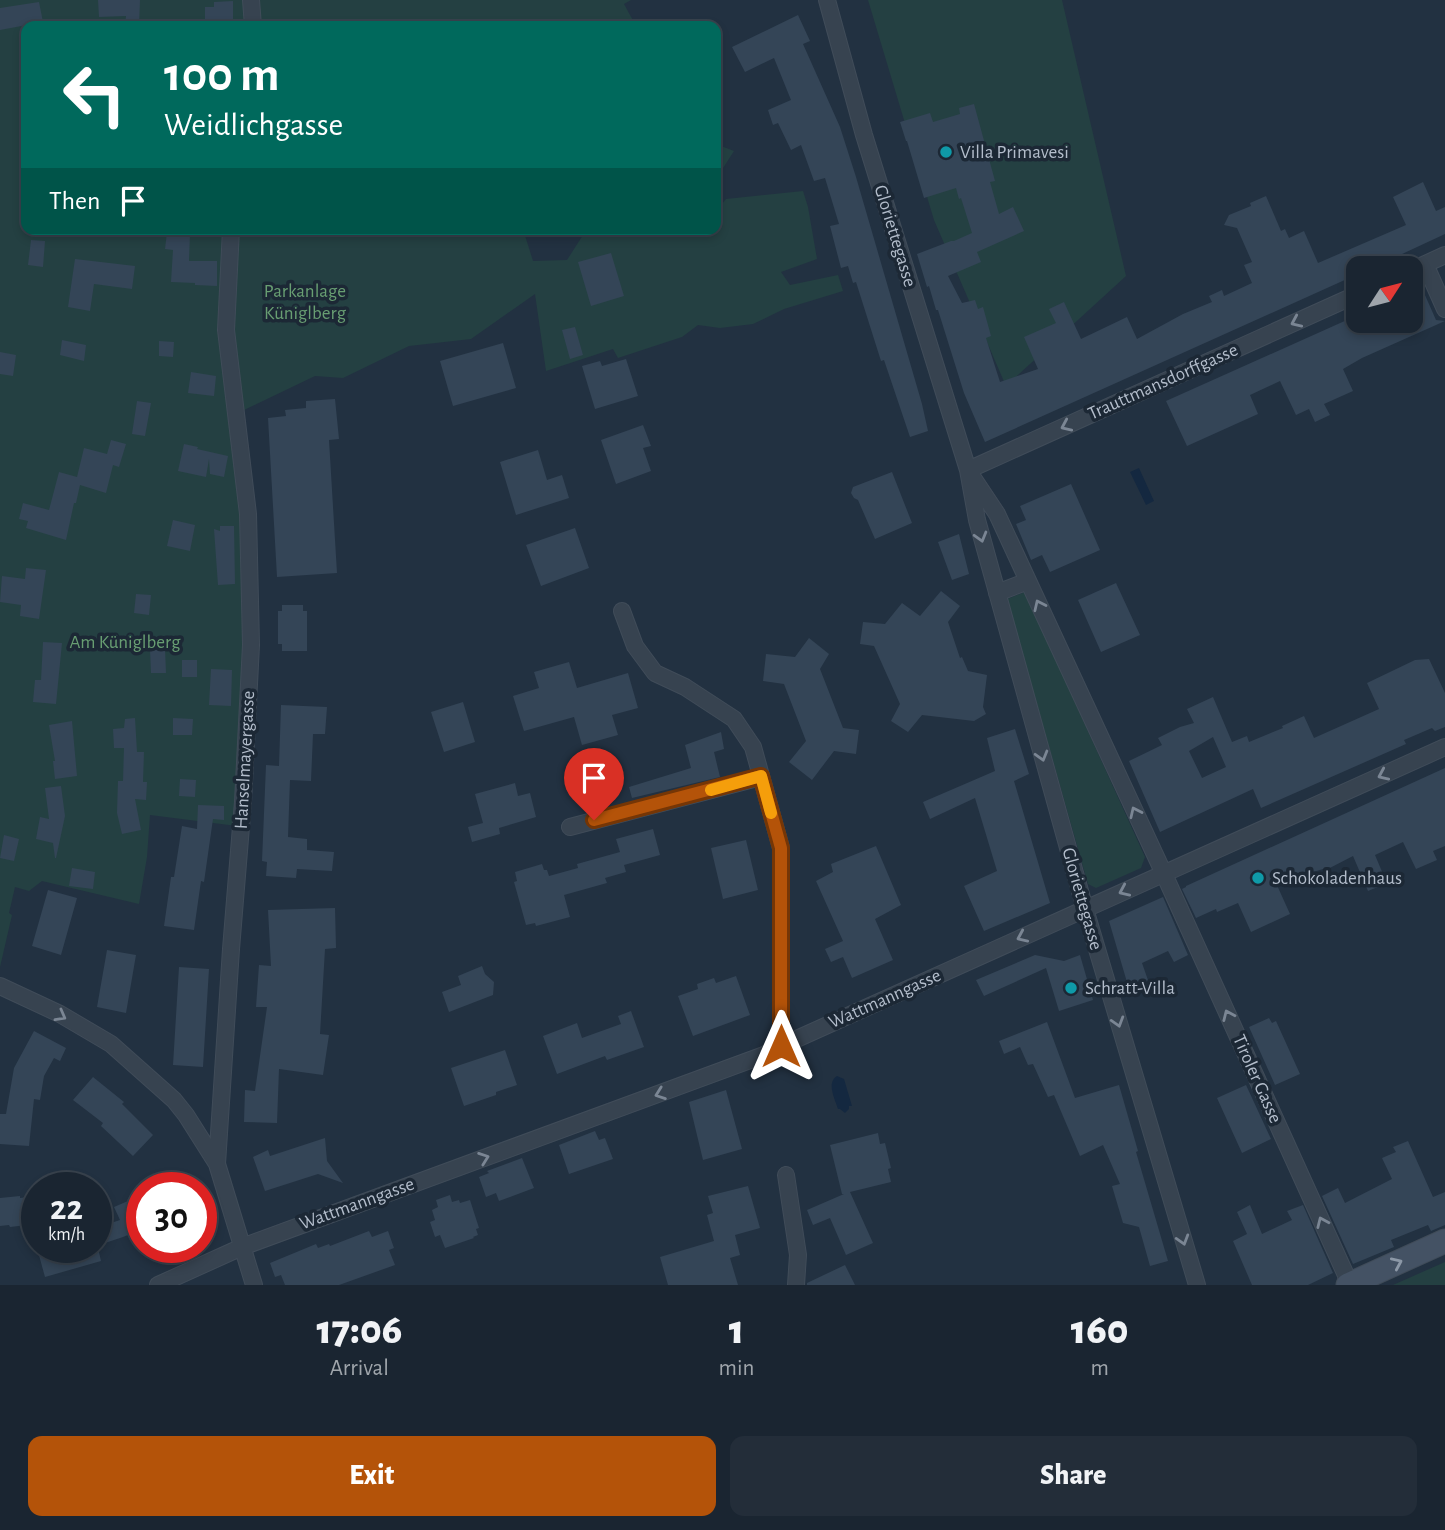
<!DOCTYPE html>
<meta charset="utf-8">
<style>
body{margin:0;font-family:"Alegreya Sans",sans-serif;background:#232d39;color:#f1f3f6;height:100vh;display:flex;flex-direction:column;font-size:26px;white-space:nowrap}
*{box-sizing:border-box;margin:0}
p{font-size:23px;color:#9fa5ab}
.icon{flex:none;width:38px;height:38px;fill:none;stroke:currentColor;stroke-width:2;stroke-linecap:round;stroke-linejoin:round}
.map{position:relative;height:1285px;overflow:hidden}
.sheet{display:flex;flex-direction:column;background:#1a2531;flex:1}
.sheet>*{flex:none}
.top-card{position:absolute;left:21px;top:21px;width:700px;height:214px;border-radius:14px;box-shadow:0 4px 10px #0003,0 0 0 2px #38424d;background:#00695c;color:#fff;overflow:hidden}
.needle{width:46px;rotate:54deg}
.fabs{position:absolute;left:1346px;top:256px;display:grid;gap:14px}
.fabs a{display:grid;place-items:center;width:77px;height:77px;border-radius:14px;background:#1a2531;box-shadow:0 4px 10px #0003,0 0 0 2px #38424d;font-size:35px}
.speed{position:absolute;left:21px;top:1172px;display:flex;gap:14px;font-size:35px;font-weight:700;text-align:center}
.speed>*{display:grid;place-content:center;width:91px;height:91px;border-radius:50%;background:#1a2531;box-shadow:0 4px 10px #0003,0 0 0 2px #38424d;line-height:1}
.speed small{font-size:18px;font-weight:400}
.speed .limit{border:10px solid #d22;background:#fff;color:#111}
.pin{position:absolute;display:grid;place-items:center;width:60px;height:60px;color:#fff;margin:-72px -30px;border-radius:50% 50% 50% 0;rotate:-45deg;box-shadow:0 0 7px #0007}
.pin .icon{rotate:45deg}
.me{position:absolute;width:77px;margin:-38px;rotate:0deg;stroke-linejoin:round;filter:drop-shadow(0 0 5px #0008)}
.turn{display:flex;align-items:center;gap:24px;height:147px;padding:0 28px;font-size:32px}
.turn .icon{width:91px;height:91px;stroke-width:2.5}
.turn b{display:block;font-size:49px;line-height:60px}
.then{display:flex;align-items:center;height:66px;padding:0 28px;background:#0003;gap:14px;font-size:26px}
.eta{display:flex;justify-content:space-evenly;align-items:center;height:119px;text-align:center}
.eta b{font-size:42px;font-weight:800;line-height:49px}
.button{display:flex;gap:14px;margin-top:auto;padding:14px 28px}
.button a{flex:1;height:80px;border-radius:14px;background:#b45309;color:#fff;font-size:28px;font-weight:800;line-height:80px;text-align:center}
.button a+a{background:#232d39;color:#f1f3f6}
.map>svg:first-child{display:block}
</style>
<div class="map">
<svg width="1445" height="1285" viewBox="0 0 1445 1285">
<rect width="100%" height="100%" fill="#223141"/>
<path fill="#244042" d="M0,0H249L251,26H26V229H229L224,330L245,514L249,645L237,826L150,815L147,857L139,904L42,881L29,891L15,887L9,913L12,915L0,967Z
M257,0H631L624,4L636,26H258Z
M868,0H1062L1126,276L1006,386L934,220Z
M716,140L721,146L734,151L716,179Z
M803,191L808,207L817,259L781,272L790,285L838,275L843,291L784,309L753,324L720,328L698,325L682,337L618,358L613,349L546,371L535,294L471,339L409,346L343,378L315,376L242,411L233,330L237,229H523L533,261L567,260L583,235L593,229H667L672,237L685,229H716V211L726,199Z
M1025,592L1145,857L1141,868L1096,888L1088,884L1007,599Z
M1445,1262V1285H1393Z"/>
<path fill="#142840" d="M1139,468L1154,501L1146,505L1130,472Z
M837,1076L844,1079L852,1106H849V1109L845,1113L840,1109H838C835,1099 826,1083 837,1076Z"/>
<path fill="#344557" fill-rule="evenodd" d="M98,0H140L139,26H125L126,16L99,17Z
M233,1V23L205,25V7H214V2Z
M39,2L43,22L0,30V8Z
M798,15L810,41L803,44L840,127L856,177L922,404L928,431L910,437L884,360L881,361L856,282L853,283L848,266L841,268L830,226L839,224L825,178L814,181L801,145L791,150L778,123L773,125L768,110L791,100L774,58L745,72L732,47Z
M974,104L995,181L990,182L999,214L1013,207L1024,231L977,252L981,262L948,276L962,303L975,300L978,309L983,307L991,336L986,338L1000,382L1038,369L1024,337L1056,323L1049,309L1064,302L1081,339L1127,317L1137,339L1183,314L1212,302L1209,296L1222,290L1224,296L1252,283L1244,265L1252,262L1237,228L1224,225L1229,215L1251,206L1250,203L1266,196L1281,231L1285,229L1289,238L1304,231L1318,263L1406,225L1393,197L1423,182L1436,211L1445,207V234L1372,268H1358V274L985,442L964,393L938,310H936L929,286L927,287L917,254L951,241H954L972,233L961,198L959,199L956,188L924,198L907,141H906L900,122L930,113L933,122L960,114L959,108Z
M167,232L190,234L189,261H217V286L195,285V283L171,282L173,250L165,249Z
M31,240L45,241L43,267L28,265Z
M611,253L624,296L591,306L578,262Z
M75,259L135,266L132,289L94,284L90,311L68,307Z
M1421,286L1436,320L1445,321L1362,358L1343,369L1353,391L1324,404L1330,415L1315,422L1309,409L1296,415L1280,381L1250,395L1258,414L1187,446L1166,401L1358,315V320H1410V291Z
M575,327L583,355L570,359L562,330Z
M62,340L86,345L84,361L60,355Z
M159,341L174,342L173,357L159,356Z
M503,343L516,388L453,406L440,361Z
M0,352L16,355L13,376L0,374Z
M626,359L638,396L595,409L582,366L600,361L602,366Z
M191,372L216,376L214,396L188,393Z
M335,399L339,439L329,440L337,573L277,577L268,418L286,416L285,410L306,408V401Z
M137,401L151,403L145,436L132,434Z
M643,425L651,446L643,448L651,471L616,484L601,440Z
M111,440L126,444L119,467L113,465L106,493L80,485L76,503H74L66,540L26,528L28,521L19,519L23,503L49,510L59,472L77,477L84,448L107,454Z
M184,444L198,447L197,449L228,456L224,477L210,474L209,459L206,477L178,471Z
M538,450L547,480L562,475L569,498L516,515L500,462Z
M892,472L912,523L875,539L858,500L854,498L851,493L853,487Z
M1071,484L1100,550L1050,572L1042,555L1031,560L1016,524L1026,520L1020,506Z
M173,520L195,525L190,551L167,546Z
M220,526H234L235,584L218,585L214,529L220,531Z
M575,528L589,568L541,586L526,545Z
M959,534L969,574L952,580L938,542Z
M26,568L46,570L39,619L20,616L21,605L0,602L2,576L25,579Z
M1116,583L1140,635L1101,652L1078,600Z
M941,591L960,606L948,622L960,658L962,657L968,671L987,675L983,707L986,714L974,721L922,715L908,732L891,721L900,704L874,646L860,644L863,622L885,624L902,603L920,616Z
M136,594L151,595L149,615L134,613Z
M282,605H303V611H307V651H282V644H278V611H282Z
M809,638L829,654L820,669L843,728L859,730L856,754L834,751L812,780L789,762L806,741L784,684L763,681L766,654L795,657Z
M43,642L62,643L56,704L33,702L35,680H41Z
M165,648L166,673H151L150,649Z
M1429,659L1445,693V727L1435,731L1432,728L1404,740L1406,744L1261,808L1253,789L1160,832L1129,761L1162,745L1158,738L1180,727L1194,723L1187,709L1213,697L1232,742L1247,736L1249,742L1283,728L1282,726L1304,716L1314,738L1379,709L1367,683L1415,660ZM1213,737L1226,767L1202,778L1189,751Z
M182,660H197V677H182Z
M569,662L577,688L628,673L638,708L612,715L618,735L582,745L574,717L524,731L513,696L539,688L534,672Z
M211,669L232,670L231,706L209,705Z
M463,702L475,742L444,752L431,712Z
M281,705L327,707L325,734H313L311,781L290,780L288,837L307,839V850L334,852L332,871L297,869L296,878L266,876L267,862L262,861L266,765L279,766Z
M135,718L137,752H144L143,782H147L146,800L135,799L141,830L122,834L117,813L118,781H123L124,748H114L113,729L124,728L125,719Z
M173,718L193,719L192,735H173Z
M72,721L77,776L55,779L53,761H55L49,725Z
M1015,729L1029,774L1014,781L1050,903L984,931L964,886L997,871L975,798L930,819L923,802L995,771L987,738Z
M721,732L724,749L714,752L720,777L632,798L629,787L691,768L685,745Z
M1445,768V846L1433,851L1437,860L1416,869L1403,842L1375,855L1383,874H1381L1385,884L1368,891L1353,856L1324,871L1323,869L1310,873L1303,872L1276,883L1290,914L1251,932L1238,903L1217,912L1216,909L1196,918L1182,889L1186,887V886Z
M180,779L196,780L195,797L179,796Z
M515,783L518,796L530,793L536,817L499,828L500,834L472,842L468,827L483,823L475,794Z
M61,786L65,816L56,858H55L53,843L36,839L40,817L49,819L45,788Z
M198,805L224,806V820L213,819L204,882L201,881L194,930L164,926L171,877H174L182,826L197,829Z
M653,829L660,855L624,865L626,872L605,878L607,883L564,895L570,917L536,926L535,923L526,925L514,882L517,881L515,872L542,864L544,870H547L549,876L578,868L577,864L620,852L616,839Z
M4,835L19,839L14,861L0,858Z
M746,840L758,890L723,899L711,848Z
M876,846L901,905L875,919L893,960L852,978L843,957L831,962L825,949L843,941L816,881L833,872L831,864Z
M72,868L95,872L93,889L69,886Z
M48,890L77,898L61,955L32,946Z
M1163,897L1188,955L1174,962L1168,951L1142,963L1149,983L1129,989L1109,921Z
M335,908L336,948L325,949L320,1034L329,1035L323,1075L279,1069L277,1123L244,1122L245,1090L255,1091L267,1007H256L259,965L271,966L268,910Z
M107,950L136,955L126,1013L97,1007Z
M1035,955L1064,961L1080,955L1093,1000L1059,1011L1046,968L984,996L976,980Z
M482,966L485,974L494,982L493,995L449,1012L442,992L461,985L458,976Z
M179,967L209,969L203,1067L173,1065Z
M736,976L750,1015L693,1036L678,996L698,989L697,984L714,978L716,983Z
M631,1011L644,1047L607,1060L605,1056L557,1074L543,1036L577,1023L582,1038L621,1024L618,1016Z
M1269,1018L1272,1023L1276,1021L1300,1074L1275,1085L1249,1027Z
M1047,1022L1075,1098L1119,1085L1138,1151L1136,1152L1168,1261L1150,1266L1139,1227L1123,1223L1112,1186L1120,1184L1103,1145L1080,1156L1054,1095L1048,1097L1033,1064L1028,1065L1020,1047L1004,1054L999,1041Z
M34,1031L66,1048L60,1061L54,1058L44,1076L40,1100L34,1099L29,1146L0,1144V1114H6L14,1068Z
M505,1050L517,1085L496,1092V1095L464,1106L451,1068Z
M93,1077L124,1102L122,1104L153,1135L133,1156L101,1126L103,1123L73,1100Z
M1246,1085L1271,1139L1242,1153L1217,1098Z
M726,1090L742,1149L703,1160L689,1102Z
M595,1131L599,1140L605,1138L613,1159L569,1174L559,1145Z
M878,1133L880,1144L885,1143L891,1168L888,1169L891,1182L850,1192L873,1243L846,1255L830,1218L813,1225L807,1210L844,1194H842L830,1145Z
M325,1138L327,1161L343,1183L318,1174L265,1191L253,1157L268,1150L270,1156Z
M1408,1141L1433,1197L1445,1192V1225L1431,1231L1428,1225L1391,1240L1394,1247L1353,1264L1322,1196L1338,1188L1345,1203L1392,1179L1382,1158L1396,1152L1393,1147Z
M522,1158L534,1188L499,1201L496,1193L486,1197L479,1177L489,1173L487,1171Z
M748,1186L760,1228L735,1235L740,1255L730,1258L738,1285H668L660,1257L714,1241L707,1215L713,1213L708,1196Z
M142,1195V1229L123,1237L96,1246V1228L120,1220L114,1207Z
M450,1195L452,1202L459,1200L460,1203L470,1200L479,1228L476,1229L478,1235L473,1237L474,1238L445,1248L440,1235L435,1237L430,1222L435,1220L432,1210L438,1207L436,1200Z
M20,1196V1198L29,1197L37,1203V1214L35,1215L36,1224L10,1227L9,1225L0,1226V1198Z
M1250,1205L1262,1234L1292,1220L1287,1211L1303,1205L1333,1273L1308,1285H1252L1233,1241L1247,1234L1237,1212Z
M369,1231L372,1237L388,1231L394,1248L389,1250L395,1265L339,1285H285L281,1275L275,1277L270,1263L316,1244L318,1248L329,1244L330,1246Z
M37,1248H98L101,1261L45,1277Z
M845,1265L855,1285H807V1283Z"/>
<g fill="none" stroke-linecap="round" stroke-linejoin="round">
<g stroke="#404c59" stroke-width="18">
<path id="street" d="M251,0L253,26
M827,0L864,135L968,470L977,520L1085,909L1197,1285
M231,229L226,330L248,514L251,645L243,802L231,949L217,1164L254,1285
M1425,264L1445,309
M1410,271L1445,255
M968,470L1358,294
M971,475L997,514L1164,874L1350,1284
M997,593L1028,581
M622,611L635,646L655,673L685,687L734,719L753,747L781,848V1046
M570,827L761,777
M0,986L60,1014L111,1044L174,1100L186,1115L217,1164
M786,1175L798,1255L796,1285
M158,1285L242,1247L764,1055L781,1046L1445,747"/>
</g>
<g stroke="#404c59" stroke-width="25">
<path id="secondary" d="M1348,1285L1445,1241"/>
</g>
<use href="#street" stroke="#374350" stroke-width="16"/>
<use href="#secondary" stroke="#445264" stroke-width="23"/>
</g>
<defs><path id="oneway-chevron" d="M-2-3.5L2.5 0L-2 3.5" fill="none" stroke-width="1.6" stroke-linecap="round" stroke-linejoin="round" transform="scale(1.75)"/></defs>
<g stroke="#7b8694">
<use href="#oneway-chevron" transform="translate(1296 322) rotate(156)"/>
<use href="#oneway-chevron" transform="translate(1066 426) rotate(156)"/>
<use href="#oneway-chevron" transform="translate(981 537) rotate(74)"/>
<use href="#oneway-chevron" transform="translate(1039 605) rotate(-115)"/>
<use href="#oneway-chevron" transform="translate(1042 756) rotate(74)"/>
<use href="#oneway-chevron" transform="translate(1383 775) rotate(156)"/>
<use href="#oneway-chevron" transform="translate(1135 812) rotate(-115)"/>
<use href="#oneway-chevron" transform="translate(1124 891) rotate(156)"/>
<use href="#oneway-chevron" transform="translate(1022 937) rotate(156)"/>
<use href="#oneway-chevron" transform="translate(1228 1015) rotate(-114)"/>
<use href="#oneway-chevron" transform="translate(61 1016) rotate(29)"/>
<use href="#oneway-chevron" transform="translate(1118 1022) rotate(73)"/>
<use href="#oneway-chevron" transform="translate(660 1094) rotate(160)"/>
<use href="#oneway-chevron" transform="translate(484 1158) rotate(-20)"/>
<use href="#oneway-chevron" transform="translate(1322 1222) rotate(-114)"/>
<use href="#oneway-chevron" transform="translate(1183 1240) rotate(73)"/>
</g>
<use stroke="#8c98a7" href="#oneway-chevron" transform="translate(1397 1263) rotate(-24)"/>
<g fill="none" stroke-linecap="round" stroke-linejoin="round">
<g stroke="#753606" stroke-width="18">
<path id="route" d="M594,820L761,776L781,848V1046"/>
</g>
<use href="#route" stroke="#b45309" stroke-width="12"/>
<path stroke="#f59e0b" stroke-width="12" d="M711,790L761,776L771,813"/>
</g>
<g fill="#0f9aa8" stroke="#1c2835" stroke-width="2.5">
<circle cx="946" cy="152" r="7"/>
<circle cx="1258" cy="878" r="7"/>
<circle cx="1071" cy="988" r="7"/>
</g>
<g text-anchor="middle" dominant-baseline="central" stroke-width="7" stroke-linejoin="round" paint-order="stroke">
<g font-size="19" fill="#b3bdcb" stroke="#1c2835" text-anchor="start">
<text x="960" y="152">Villa Primavesi</text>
<text x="1272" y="878">Schokoladenhaus</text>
<text x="1085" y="988">Schratt-Villa</text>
</g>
<g font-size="19" fill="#b3bdcb" stroke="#1c2835">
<text transform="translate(895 236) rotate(73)">Gloriettegasse</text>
<text transform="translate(1163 382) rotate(-24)">Trauttmansdorffgasse</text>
<text transform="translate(245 760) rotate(-87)">Hanselmayergasse</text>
<text transform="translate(1082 899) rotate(74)">Gloriettegasse</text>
<text transform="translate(885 999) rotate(-24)">Wattmanngasse</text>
<text transform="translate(1257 1079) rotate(66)">Tiroler Gasse</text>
<text transform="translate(357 1204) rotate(-20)">Wattmanngasse</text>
</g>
<g font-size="19" fill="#689e72" stroke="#1c2835">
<text x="305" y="291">Parkanlage<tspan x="305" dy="22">Küniglberg</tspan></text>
<text x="125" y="642">Am Küniglberg</text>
</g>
</g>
</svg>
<div class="fabs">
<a><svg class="needle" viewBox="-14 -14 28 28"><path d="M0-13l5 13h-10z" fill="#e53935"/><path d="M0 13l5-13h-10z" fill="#9fa5ab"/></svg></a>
</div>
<div class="speed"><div>22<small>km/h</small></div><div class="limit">30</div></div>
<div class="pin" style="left:594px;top:820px;background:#d93025"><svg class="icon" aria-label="arrive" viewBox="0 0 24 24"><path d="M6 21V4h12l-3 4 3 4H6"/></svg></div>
<svg class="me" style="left:781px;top:1046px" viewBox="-20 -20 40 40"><path d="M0-17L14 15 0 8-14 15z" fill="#b45309" stroke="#fff" stroke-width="4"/></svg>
<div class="top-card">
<div class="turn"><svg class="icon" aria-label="left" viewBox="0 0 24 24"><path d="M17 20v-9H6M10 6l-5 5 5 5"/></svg><div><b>100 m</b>Weidlichgasse</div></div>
<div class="then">Then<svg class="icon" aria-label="arrive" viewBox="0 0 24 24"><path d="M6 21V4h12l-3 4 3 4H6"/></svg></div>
</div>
</div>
<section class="sheet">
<div class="eta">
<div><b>17:06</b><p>Arrival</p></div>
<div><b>1</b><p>min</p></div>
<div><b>160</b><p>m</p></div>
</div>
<div class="button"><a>Exit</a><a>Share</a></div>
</section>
